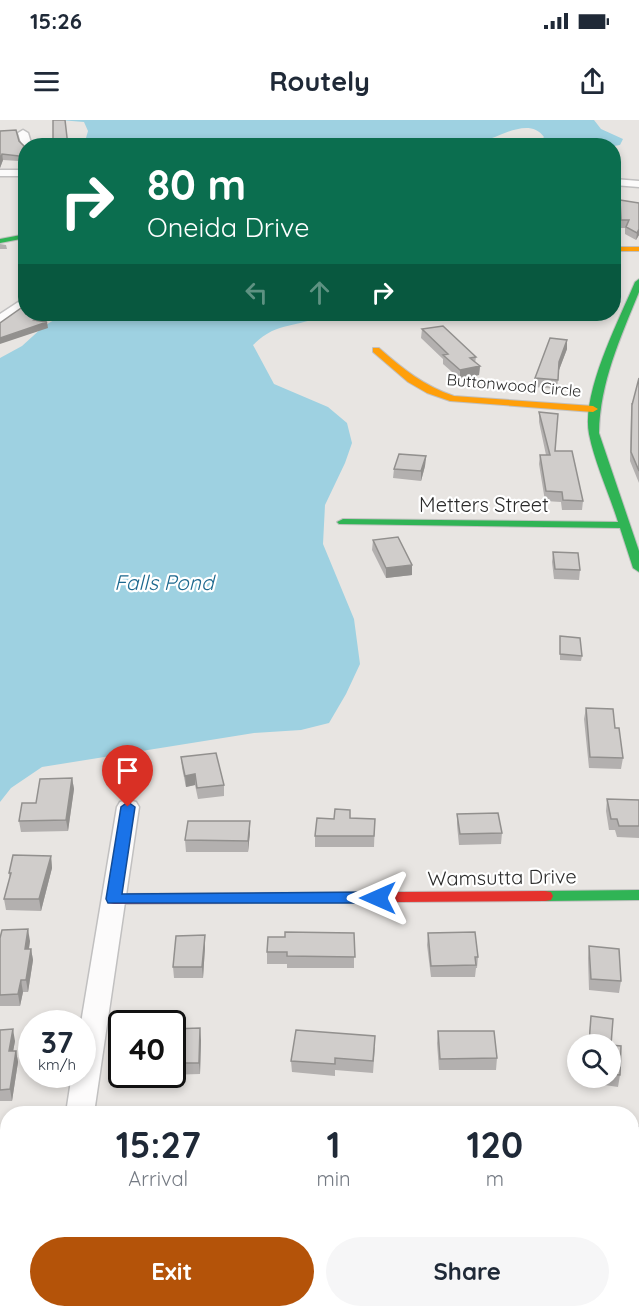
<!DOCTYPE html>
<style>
body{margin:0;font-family:Quicksand,sans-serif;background:#f6f6f7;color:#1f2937;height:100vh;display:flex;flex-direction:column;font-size:22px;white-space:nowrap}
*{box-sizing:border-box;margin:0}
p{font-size:20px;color:#747a83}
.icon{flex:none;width:33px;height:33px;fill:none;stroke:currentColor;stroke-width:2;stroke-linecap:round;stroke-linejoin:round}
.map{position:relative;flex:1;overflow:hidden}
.panel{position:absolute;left:0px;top:986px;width:639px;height:212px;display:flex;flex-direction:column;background:#fff;border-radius:24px 24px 0 0;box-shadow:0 3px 9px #0003}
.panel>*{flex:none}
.banner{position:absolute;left:18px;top:18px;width:603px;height:183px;border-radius:24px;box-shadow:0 3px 9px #0003;background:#0b6e4f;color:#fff;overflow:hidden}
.buttons{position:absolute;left:567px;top:914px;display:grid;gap:12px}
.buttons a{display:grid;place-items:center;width:54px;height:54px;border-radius:50%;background:#fff;box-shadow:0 3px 9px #0003;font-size:30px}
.speed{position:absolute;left:18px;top:890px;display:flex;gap:12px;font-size:30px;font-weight:700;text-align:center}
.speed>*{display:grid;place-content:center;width:78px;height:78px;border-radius:50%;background:#fff;box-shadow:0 3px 9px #0003;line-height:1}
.speed small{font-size:15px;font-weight:400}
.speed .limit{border:3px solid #111;border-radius:9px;background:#fff;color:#111}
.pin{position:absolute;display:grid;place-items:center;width:51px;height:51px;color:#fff;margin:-62px -26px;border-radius:50% 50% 50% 0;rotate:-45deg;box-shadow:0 0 6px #0007}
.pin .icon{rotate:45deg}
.me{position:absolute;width:66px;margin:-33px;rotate:270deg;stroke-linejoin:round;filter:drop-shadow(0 0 4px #0008)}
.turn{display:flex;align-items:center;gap:21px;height:126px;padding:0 30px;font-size:27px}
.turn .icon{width:78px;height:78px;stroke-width:2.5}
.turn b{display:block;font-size:42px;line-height:51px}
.lanes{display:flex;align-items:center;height:57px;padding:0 30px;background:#0003;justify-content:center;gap:30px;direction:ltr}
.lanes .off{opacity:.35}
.eta{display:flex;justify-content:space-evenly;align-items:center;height:102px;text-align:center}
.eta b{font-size:36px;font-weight:700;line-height:42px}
.button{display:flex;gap:12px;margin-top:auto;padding:12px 30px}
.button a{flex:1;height:69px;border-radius:36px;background:#b45309;color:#fff;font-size:24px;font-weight:700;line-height:69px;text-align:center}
.button a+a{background:#f6f6f7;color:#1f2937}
.status{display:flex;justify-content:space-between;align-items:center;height:42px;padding:0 30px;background:#fff;direction:ltr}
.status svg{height:16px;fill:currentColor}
header{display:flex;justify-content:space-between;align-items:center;height:78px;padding:0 30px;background:#fff;font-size:27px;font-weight:700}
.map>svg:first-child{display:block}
</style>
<div class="status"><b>15:26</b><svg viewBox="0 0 49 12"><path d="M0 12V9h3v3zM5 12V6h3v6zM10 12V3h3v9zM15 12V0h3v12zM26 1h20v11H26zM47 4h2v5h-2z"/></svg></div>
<header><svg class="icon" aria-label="menu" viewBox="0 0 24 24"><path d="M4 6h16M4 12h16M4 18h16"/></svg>Routely<svg class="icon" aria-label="share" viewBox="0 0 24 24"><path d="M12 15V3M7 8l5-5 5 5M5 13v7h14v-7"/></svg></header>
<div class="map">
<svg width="639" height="1196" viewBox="0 0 639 1196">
<rect width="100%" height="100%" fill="#e8e5e2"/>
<path fill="#9ed1e1" d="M60,0H594L601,9L623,19L620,25L614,26L537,25L544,17C532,0 510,11 495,17C487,20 479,21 472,26H87L86,18L88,11L84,2Z
M64,194H325C297,209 278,200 253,225L274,264L328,287L347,303L352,323L345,343L325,385L323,424L354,499L360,544L346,574L329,603L301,610L254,613L42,647L11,668L0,682V238L22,226L44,206Z"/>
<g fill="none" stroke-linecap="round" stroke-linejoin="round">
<g stroke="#c1c0c0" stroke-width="3">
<path id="street" d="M23,10L28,13L32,26H26V29L22,26L18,13Z
M0,50H26V56H0Z
M614,59L639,61V67L614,65Z
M26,177V188L0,204V194Z
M128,680L136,682L139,687L94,993H66L72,954H82L81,903L117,687L120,682Z
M632,1007H639V1031H632Z
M246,1190H278L276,1196H244Z"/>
</g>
<g stroke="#c1c0c0" stroke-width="2">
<path id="fast" d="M26,114V118L0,123V119Z
M639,159V172C620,219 600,262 599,313L639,431V452L633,448L620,408L339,404L337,402L343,399L618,402C609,373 595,344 589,314C581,273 619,200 635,162Z
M639,770V780L545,781L539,780L537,776L539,772L545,771Z"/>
</g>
<g stroke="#c1c0c0" stroke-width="2">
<path id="slow" d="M614,127H639V131H614Z
M373,228H379C403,249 424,266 454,276L593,286L598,289L593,292L450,281L427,273L408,262L373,232Z"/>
</g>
<g stroke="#c1c0c0" stroke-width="2">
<path id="jam" d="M545,771L551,772L553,776L551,780L545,781L114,784L108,783L106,779L108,775L114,774Z"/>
</g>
<use href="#street" fill="#fcfbfb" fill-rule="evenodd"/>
<use href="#fast" fill="#30b455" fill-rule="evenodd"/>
<use href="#slow" fill="#ff9f0a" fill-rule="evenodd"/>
<use href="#jam" fill="#e5322d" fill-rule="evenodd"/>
</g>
<path fill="#b3b0af" d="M0,11L19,21L25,31L19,41L3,40L0,48Z
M620,80L639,83V115L636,120L625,114V108H620L619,88Z
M0,124L6,125L7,129H0Z
M422,209L476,237L475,243L480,246L479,255L460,259L443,244V239L421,218Z
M567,220V229L559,250L557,269L534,267L535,258Z
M639,258V363L630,341L631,291L632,283V285Z
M539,292L555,331L583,381L582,390H562L561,382L545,381L539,344L540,335H546L539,302Z
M426,336L425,346L421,361L393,358L394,349Z
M373,420L412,455L386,458L372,430Z
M553,432L580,450L579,460L554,459L552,442Z
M560,516L582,536L581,541L560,540Z
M586,588L615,608L623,638L621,649L589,648L584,599Z
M181,637L224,665V676L198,679L195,665L186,667L182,648Z
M72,658L74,669L68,711L21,712L19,701L36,683Z
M607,679L639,680V718L617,717L615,710H609L606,691Z
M457,694L502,713L501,724L459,725L457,705Z
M350,698L375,699L374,727H315V716L334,699Z
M250,712L248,732H186L185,720Z
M51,736L52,748L41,791L6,790L4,779L10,759L9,753Z
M354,813V848H287V844H267V832L285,817Z
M428,813L478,837L477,848H476L475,857H431L427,825Z
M205,815V827L203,858H174L173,847Z
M0,818L30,821L29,829H31L33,840L28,872H23L20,886H0Z
M589,826L621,861L619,873L589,870L588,838Z
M591,896L611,925L620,955L618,967L585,962L586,957H610V924H588Z
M172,909L201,920L200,954L166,955V954H172Z
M0,910L15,921L13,931H16L18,942L12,981H0Z
M438,911L497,938L496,950H439L437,923Z
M375,927L373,953L335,950V956L292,952L291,941Z"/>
<path fill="#92908e" d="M24,26L25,31L19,41V36Z
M2,34L3,40L0,48V41Z
M639,109V115L636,120L637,113Z
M43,194H50V195L35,206L34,200Z
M47,202L48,208L0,224V218Z
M567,220V229L559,250V242Z
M480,246L479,255L460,259V250Z
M426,336L425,346L421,361V351Z
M412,445V455L386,458V448Z
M195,654V665L186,667L185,656Z
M72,658L74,669L68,711L66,700Z
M250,701V712L248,732V721Z
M51,736L52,748L41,791L39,779Z
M28,809L30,821L27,840L25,829Z
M205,815V827L203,858L202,847Z
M31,829L33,840L28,872L26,860Z
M21,860L23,872L20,886L18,874Z
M200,908L201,920L200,954L199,943Z
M13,909L15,921L11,943L9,931Z
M16,931L18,942L12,981L10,969Z
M152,1190H157L155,1196H151Z"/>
<path fill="#d0cdcb" stroke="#92908e" stroke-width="1.5" d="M53,0H65L68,26H53Z
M16,10L19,21L24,26L19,36L2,34L0,41V11Z
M620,80L639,83V109L637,113L626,107L629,100H621Z
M24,186H26V194H43L34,200L47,202L0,218V203Z
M443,206L476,237L470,238L480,246L460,250L443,235L448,234L422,209Z
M550,218L567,220L559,242L558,260L535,258Z
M639,258V351L631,332L632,283V285Z
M539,292L558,294L555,331H572L583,381L563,380L562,372L546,371L540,335H550Z
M399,334L426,336L421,351L394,349Z
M398,417L412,445L386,448L373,420Z
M553,432L578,433L580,450L555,449Z
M560,516L580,518L582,536L560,534Z
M586,588L613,589L615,608H619L623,638L590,637Z
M216,633L224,665L197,668L195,654L185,656L181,637Z
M72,658L66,700L19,701L22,683H36L40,659Z
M607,679L639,680V706H619L617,699H611Z
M335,689L350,690V698L375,699L374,716H315L317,698L334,699Z
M498,693L502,713L460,714L457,694Z
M188,701H250L248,721L185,720Z
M13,735L51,736L39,779H4L11,753H9Z
M28,809L25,829H31L26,860H21L18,874L0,875V818L2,810Z
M285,812L354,813L355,837L287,836V832H267L268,817H285Z
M475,812L478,837H475L476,845L431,846L428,813Z
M205,815L202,847H173L176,816Z
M589,826L619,829L621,861L591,859Z
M591,896L613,899L611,925L621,926L620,955L610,954V924H589Z
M200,908L199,943H172V909Z
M13,909L9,931H16L10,969L0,970V910Z
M296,910L375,916L373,941L335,938V944L291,941Z
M438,911H494L497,938L440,939Z
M108,1190H152L151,1196H106Z
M542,1190H578V1196H542Z"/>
<path fill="#1a73e8" stroke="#114b97" stroke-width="1.5" d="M128,682L135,687L122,774L378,772L384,774L386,778L384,781L378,783H108L106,779L121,687Z"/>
<g text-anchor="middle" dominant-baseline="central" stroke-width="4.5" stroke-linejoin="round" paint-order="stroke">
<g font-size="16" fill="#2b2b2b" stroke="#fff">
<text transform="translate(514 265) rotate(5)">Buttonwood Circle</text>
</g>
<g font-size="20" fill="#2b2b2b" stroke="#fff">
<text x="484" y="384">Metters Street</text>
<text transform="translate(502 757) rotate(-1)">Wamsutta Drive</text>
</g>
<g font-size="21" font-style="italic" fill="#1c688e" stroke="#fff">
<text x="164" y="462">Falls Pond</text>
</g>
</g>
</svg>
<div class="buttons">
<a><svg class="icon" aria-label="search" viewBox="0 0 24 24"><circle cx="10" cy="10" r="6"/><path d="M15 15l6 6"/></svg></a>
</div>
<div class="speed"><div>37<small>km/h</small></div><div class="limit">40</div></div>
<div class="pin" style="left:128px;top:687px;background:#d93025"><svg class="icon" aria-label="arrive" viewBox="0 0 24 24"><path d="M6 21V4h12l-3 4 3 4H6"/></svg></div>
<svg class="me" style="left:378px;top:778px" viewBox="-20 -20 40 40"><path d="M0-17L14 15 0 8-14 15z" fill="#1a73e8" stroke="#fff" stroke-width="4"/></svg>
<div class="banner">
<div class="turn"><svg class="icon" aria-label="right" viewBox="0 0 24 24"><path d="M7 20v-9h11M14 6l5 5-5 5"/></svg><div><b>80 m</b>Oneida Drive</div></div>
<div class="lanes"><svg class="icon off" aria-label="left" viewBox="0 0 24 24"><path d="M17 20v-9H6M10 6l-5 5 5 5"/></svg><svg class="icon off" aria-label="ahead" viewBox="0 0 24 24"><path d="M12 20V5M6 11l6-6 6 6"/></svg><svg class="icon" aria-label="right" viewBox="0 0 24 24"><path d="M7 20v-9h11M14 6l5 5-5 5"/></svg></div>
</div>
<section class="panel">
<div class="eta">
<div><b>15:27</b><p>Arrival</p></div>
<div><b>1</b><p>min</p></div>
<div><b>120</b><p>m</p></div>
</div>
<div class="button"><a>Exit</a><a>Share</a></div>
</section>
</div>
